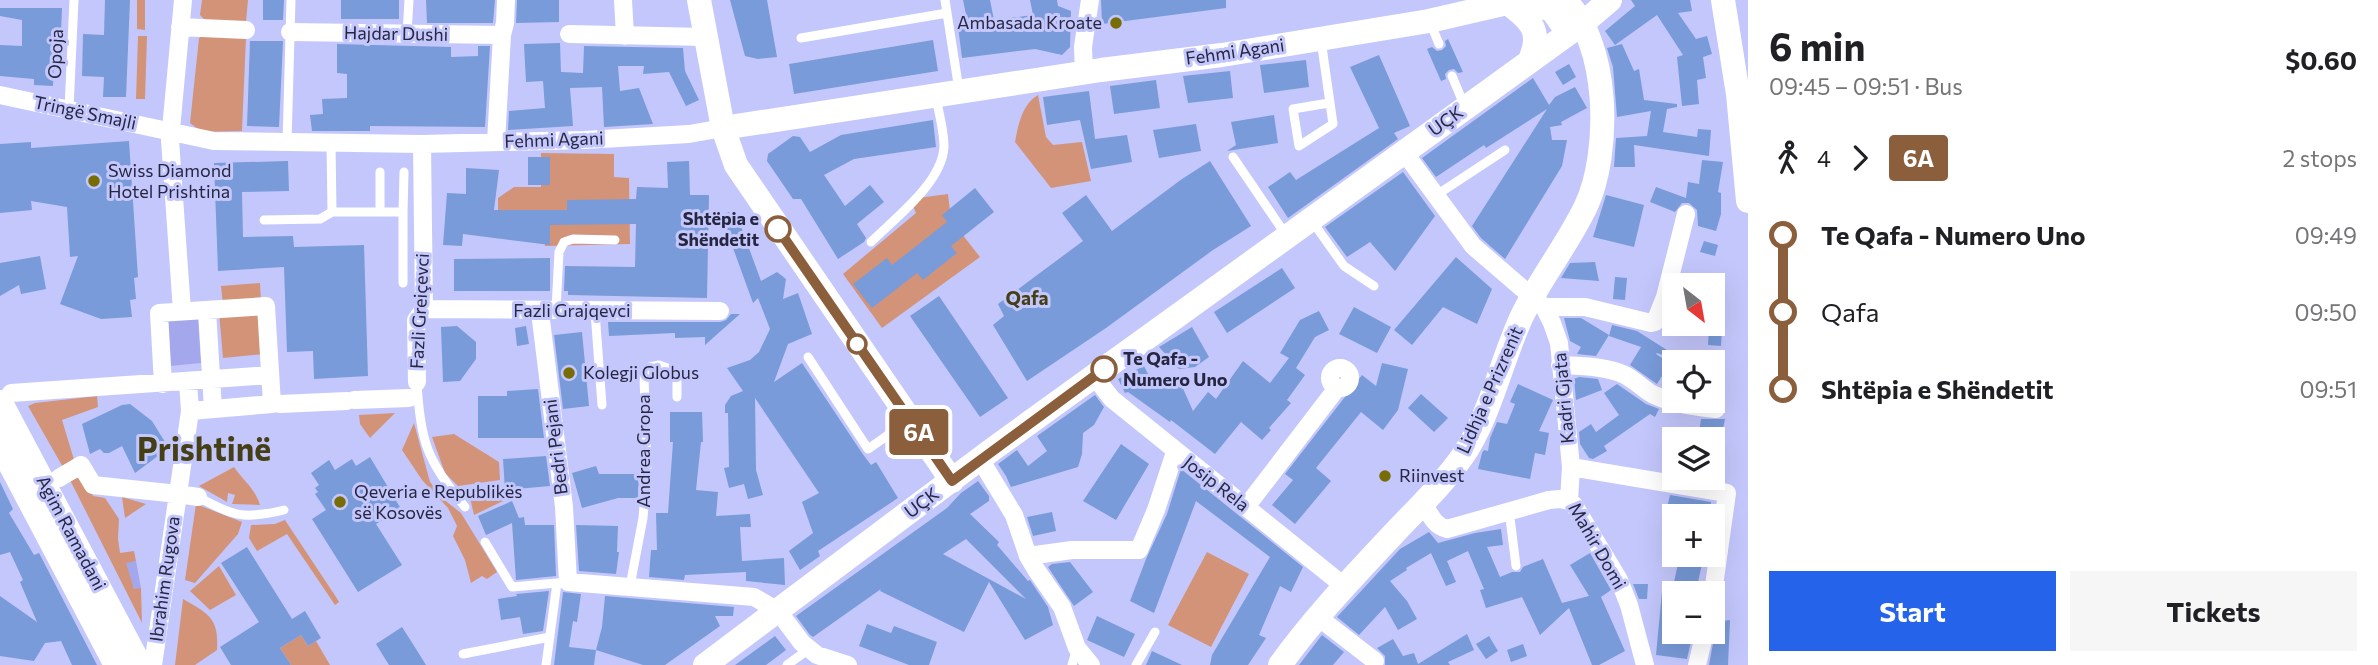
<!DOCTYPE html>
<html lang="en">
<head>
<meta charset="utf-8">
<style>
	:root { --surface:#fff; --page:#f6f6f6; --text:#202124; --muted:#757577; --accent:#2563eb }
	body { margin:0; font-family:Commissioner,sans-serif; background:var(--page); color:var(--text); height:100vh; display:flex; flex-direction:column; font-size:26px; white-space:nowrap }
	* { box-sizing:border-box; margin:0 }
	p { font-size:23px; color:var(--muted) }
	.icon { flex:none; width:38px; height:38px; fill:none; stroke:currentColor; stroke-width:2; stroke-linecap:round; stroke-linejoin:round }
	.map { position:relative; flex:1; overflow:hidden }
	.side { display:flex; flex-direction:column; background:var(--surface); width:630px }
	.side>* { flex:none }
	.badge { padding:0 14px; border-radius:5px; font-size:24px; line-height:46px }
	.needle { width:46px; rotate:149deg }
	.controls { position:absolute; left:1662px; top:273px; display:grid; gap:14px }
	.controls a { display:grid; place-items:center; width:63px; height:63px; border-radius:0px; background:var(--surface); box-shadow:0 7px 28px #0002; font-size:35px }
	.map>.badge { position:absolute; translate:-50% -50%; box-shadow:0 0 0 4px #fff }
	.legs { display:flex; align-items:center; gap:10px; height:77px; padding:0 21px; font-size:23px }
	.legs p { margin-inline-start:auto }
	.headline { display:flex; align-items:center; justify-content:space-between; height:119px; padding:0 21px }
	h1 { font-size:38px; font-weight:700; line-height:52px }
	.button { display:flex; gap:14px; margin-top:auto; padding:14px 21px }
	.button a { flex:1; height:80px; border-radius:0px; background:var(--accent); color:#fff; font-size:28px; font-weight:700; line-height:80px; text-align:center }
	.button a+a { background:var(--page); color:var(--text) }
	ul { padding:0 21px; list-style:none }
	li { display:flex; align-items:center; gap:24px; height:77px; font-size:26px }
	li i { display:grid; place-items:center; width:10px; height:100%; margin:0 9px; background:currentColor }
	li i::after { content:''; width:18px; height:18px; margin:-9px; border:5px solid; border-radius:50%; background:var(--surface) }
	li p { margin-inline-start:auto }
	li:first-child i { background:linear-gradient(#0000 50%,currentColor 0) }
	li:last-child i { background:linear-gradient(currentColor 50%,#0000 0) }
	main { display:flex; flex:1; min-height:0 }
	.map>svg:first-child { display:block }
</style>
</head>
<body>
<main>
<div class="map">
<svg width="1748" height="665" viewBox="0 0 1748 665">
	<rect width="100%" height="100%" fill="#c4c7fc"/>
	<!-- green -->
	<path fill="#d39379" d="M137,0H145V30L137,29Z
		M202,0H248L246,22L205,20L200,15Z
		M204,35L246,37L242,131L202,132L190,123L199,38Z
		M138,36H147L145,99H136Z
		M1038,95L1046,137L1053,145L1082,142L1091,181L1051,188L1015,142C1018,126 1022,104 1038,95Z
		M541,153L614,154V177L629,178L630,244L545,246L544,213H498V198L514,187H541Z
		M948,194L951,220L980,257L882,328L843,274L916,213L910,199Z
		M260,283L261,303L223,305L221,286Z
		M262,309L265,354L223,358L219,312Z
		M97,396L98,407L62,420L75,463L64,469L28,406L35,403Z
		M395,413L370,438L360,424L359,415Z
		M414,423L430,482L447,502L461,513L497,572L487,579L482,576L471,583L465,560L453,536L457,526L448,508L422,480L402,450Z
		M454,434L499,462L500,480L458,486L445,473L432,437Z
		M234,467C243,480 256,490 260,505L232,504L235,495L228,493L227,502L199,486Z
		M75,476L85,482L93,496L105,498L119,519L118,539L120,553L134,551L136,561L127,564L134,588H141L142,623L69,478Z
		M499,485L503,501L474,515L468,489Z
		M122,497L146,504L125,518Z
		M196,504L242,522L238,534L195,583L185,580Z
		M285,520L336,597L339,602L335,605L287,534L257,551L249,538L251,525L275,524Z
		M1207,552L1249,574L1211,647L1168,625Z
		M219,566L236,595L210,610L190,591Z
		M183,599C209,614 219,618 217,650L195,665H175Z
		M301,635L308,646L316,641L330,665H291L280,648Z"/>
	<!-- water -->
	<path fill="#a5a7ec" d="M198,317L201,363L170,366L167,319Z
		M136,561L141,588L134,589L126,563Z"/>
	<!-- building -->
	<path fill="#799bd9" fill-rule="evenodd" d="M105,0H130L126,97H103L104,77L82,76L83,34L104,35Z
		M263,0H284L283,20H263Z
		M341,0H399V19H341Z
		M426,0H495L493,23H427Z
		M517,0H559V22L516,23Z
		M730,0H767L777,57L758,59L745,56Z
		M963,0H990L994,20L1033,15L1030,0H1057L1058,6L1071,11L1070,47L1062,55L1035,49L962,58L958,26L968,24Z
		M1101,0H1226V8L1102,24Z
		M1631,0H1690L1692,11L1678,13L1696,39L1707,36L1712,54L1703,57L1706,78L1697,80L1699,104L1682,106L1677,57L1683,55L1657,15L1615,45L1605,31L1635,6Z
		M0,8H62L61,32H55L53,86L34,85V79L0,76V45L22,46V20L0,16Z
		M1448,39L1463,72L1458,73L1454,69L1449,70L1445,74L1446,79L1441,81L1427,49L1432,47L1437,51L1442,50L1446,46L1445,41Z
		M933,40L938,71L794,94L789,64Z
		M250,41H283L279,127L247,126Z
		M560,43L561,72L583,73L584,46L683,48L685,71L699,100L686,106L669,72L643,74L644,66H618L620,91L639,88L653,124L604,127L602,87L570,88L573,126L508,130L509,111L545,108L543,81L526,82L524,44Z
		M337,44L451,47V57L478,56V46H490L485,127L370,126V131H312L310,115L323,114L322,99L347,98V74L337,73Z
		M1622,44L1634,71L1639,69L1644,100L1677,104V107L1667,109L1663,132L1697,137L1698,129L1711,130L1709,156L1634,145L1635,167H1614L1616,138L1647,136L1651,111L1617,117L1613,67L1607,48Z
		M1379,55L1410,126L1394,133L1398,139L1288,218L1268,187L1290,172L1296,180L1379,128L1350,67Z
		M1306,60L1309,87L1264,93L1260,65Z
		M1569,64L1576,77L1563,85L1555,72Z
		M1230,71L1233,98L1188,103L1183,76Z
		M1533,78L1549,105L1555,97L1575,87L1587,108L1561,122L1562,125L1550,127L1552,140H1567L1562,166L1505,259L1481,238L1472,226L1547,109L1486,148L1484,145L1436,177L1422,158Z
		M1156,80L1160,108L1114,114L1110,86Z
		M1089,91L1095,139L1127,135L1132,162L1091,169L1080,120L1047,125L1043,97Z
		M1274,115L1278,143L1227,151L1236,145L1231,122Z
		M933,120L936,147L854,159L824,175L845,206L870,185L884,202L857,224L866,238L864,242L838,259L801,199H793L767,161L768,154L793,136L800,137L810,152L841,135Z
		M1196,124L1201,151L1159,158L1153,130Z
		M129,141L138,277L134,278L136,299L130,300L132,317L101,319L60,304L78,256L70,257L67,207L31,201L32,210L0,213V144L31,142V148Z
		M528,157H550V185H528Z
		M1702,160L1723,162L1718,192L1721,193V214L1716,231L1698,226L1697,210L1689,203H1682L1675,212L1650,202L1656,187L1686,198L1688,182L1699,184Z
		M288,161L289,191L242,192L243,237L293,236L294,247L364,245L368,376L314,379L313,351L287,352L284,267L218,271L214,163Z
		M689,161L690,195H709L707,298L568,295V291H564L565,266L635,267L636,224L550,225V245L463,234L462,246L443,245L447,193L466,194V168L499,170L494,210H567V200L636,199L637,187L668,188L667,162Z
		M1210,161L1251,226L1213,250L1106,328L1027,381L993,325L1004,316L998,304L1083,241L1062,213L1086,195L1112,231L1182,179Z
		M1403,172L1435,216L1395,271L1370,242L1347,257L1325,227Z
		M975,188L994,212L951,246L957,253L923,280L917,273L872,308L853,284L887,258L892,265L947,222L942,215Z
		M1606,195L1644,205L1634,247L1593,237Z
		M735,210L761,281L777,272L786,279L783,299L798,293L812,334L788,344L774,382L802,363L862,453L871,465L876,462L898,498L818,551L820,556L800,570L789,551L813,533L802,502L819,493L755,398L756,470L763,495L748,499L744,484L729,488L724,468L729,467L728,413H725V405L731,396L743,391L727,368L750,360L759,352L770,329L758,298L753,303L721,215Z
		M1704,241L1718,245L1715,256L1700,252Z
		M40,256L46,289L21,294L19,285L0,296V263Z
		M1456,257L1492,289L1477,324L1443,307L1412,345L1394,330Z
		M550,258V291H454V259Z
		M1595,262L1599,281L1561,278L1570,263Z
		M1282,268L1295,288L1227,333L1214,312Z
		M1615,277L1627,278L1625,300L1613,299Z
		M939,296L1008,398L980,417L910,316Z
		M1354,307L1391,327L1377,353L1339,334Z
		M1319,311L1329,330L1315,337L1296,368L1305,375L1287,400L1291,403L1269,428L1271,430L1262,440L1241,422L1215,454L1171,420L1170,422L1128,392L1125,393L1118,379L1144,366L1154,386L1177,375L1193,411L1208,392L1216,399L1243,361L1270,383L1289,358L1280,353L1300,320Z
		M731,314H740L705,345V337L675,338V333L609,336L608,322H720L726,320Z
		M1564,318H1581L1609,335L1596,356L1577,354L1581,347L1570,341Z
		M1612,325L1637,331L1670,352L1668,357L1657,353L1656,354L1670,363L1657,384L1630,365L1641,347L1609,336Z
		M457,326L476,342V359L460,381L443,382L441,327Z
		M526,326L529,344L517,346L515,328Z
		M1709,326L1722,327L1721,346L1708,345Z
		M1192,327L1209,357L1195,367L1179,369L1159,347Z
		M582,332L589,406L563,409L554,335Z
		M1382,363L1408,369L1398,410L1383,430L1361,412L1316,468L1331,481L1295,524L1272,505L1293,480L1285,474L1362,375L1376,386Z
		M1579,377L1598,379L1602,390L1576,400L1574,379Z
		M1518,384L1553,400L1539,431L1549,433L1545,455L1535,453L1530,479L1478,469L1482,453L1484,450L1488,451L1490,438L1497,422L1507,424L1515,404L1510,402Z
		M1617,384L1646,404L1659,409L1655,417L1650,414L1604,446L1607,451L1593,459L1589,458L1580,444L1579,432L1591,424L1596,432L1619,415L1604,393Z
		M538,389L544,438H478V396H507V391Z
		M1421,394L1448,418L1434,432L1408,408Z
		M1095,395L1104,407L1094,425L1083,433L1082,454L1078,467L1011,487L1006,476L998,464L1017,450L1028,466L1047,451L1037,436Z
		M130,404L152,421L165,442L162,453L135,473L122,446L109,453H104L100,449L90,454L82,424L122,405Z
		M670,412H702L703,442H701L696,490L718,492L716,516L750,514L751,527H740L742,561L784,558L785,585L746,581V572L685,575L684,580L649,577L651,550H657L656,513H668L673,442H670Z
		M1701,419H1725L1721,439H1698Z
		M1121,444L1149,464L1116,520L1083,501Z
		M546,456L550,486L505,490L503,459Z
		M370,457L401,509L376,524L402,565L358,592L312,519L326,510L315,494L318,492L315,488L319,485L311,473L329,460L335,470L352,459L356,466Z
		M596,466L599,474H639L638,498H618L582,508L572,473Z
		M1181,469L1303,567L1291,592L1280,586L1259,635L1266,638L1248,665H1210L1212,655L1270,557L1196,501L1154,613L1130,601L1146,559L1167,514Z
		M978,481L989,496V501L970,514L999,542L997,545L1028,581L1030,580L1048,607L1053,625L1025,640L989,582L964,632L880,591L881,589L813,637L810,635L796,616L947,508L961,493ZM966,539L1026,599L943,554Z
		M0,482L13,509L9,513L34,555L39,553L97,665H72L61,641L45,643L34,661L0,656V596L37,622L20,582L23,580L10,552L0,555Z
		M1670,495L1711,502L1710,516H1675V544L1662,539L1671,516H1665Z
		M512,501L519,518L524,517L525,525H554L556,576L516,580L512,523L486,535L478,516Z
		M1052,512L1056,531L1033,536L1027,517Z
		M576,525L618,526L617,552H619L616,574L579,571Z
		M1501,529L1503,545L1487,547L1500,577L1512,572H1520L1523,567L1543,559L1562,603L1589,596L1570,565L1590,553L1611,590L1601,597L1625,651L1599,665H1592L1569,608L1540,635L1522,597L1486,608L1480,590L1484,589L1468,551L1447,561L1456,582L1446,586L1431,553L1406,568L1407,570L1390,581L1407,601L1417,619L1398,630L1385,607L1359,635L1337,617L1400,549L1429,532L1438,543L1475,533Z
		M247,547L292,619L305,611L321,638L308,646L301,635L280,648L291,665H231L220,647L259,622L221,563Z
		M1679,559L1702,564L1697,587L1674,582Z
		M1070,562L1093,592L1074,606L1048,567L1052,564Z
		M1633,584H1648L1647,599H1639Z
		M549,591L543,631L523,634L520,617L501,620L498,599L517,596L516,594Z
		M563,592L581,594L577,622L573,621L569,647L596,650L594,665H554Z
		M1662,592L1675,594V632H1693L1687,659L1656,655Z
		M605,596L734,607L733,616H715L720,626L665,665H643L596,650L602,627Z
		M1097,616L1135,634L1124,657L1087,640Z
		M1730,620L1728,665H1709L1717,622Z
		M867,624L891,633L894,626L937,642L929,665H909L859,646Z
		M402,627L411,641L426,665H389L376,644Z
		M1467,634L1474,650L1448,662L1450,665H1385V656L1377,648L1393,639L1403,656L1414,653L1418,664Z
		M1322,635L1344,652L1333,665H1299Z
		M775,636L786,650L766,665H735Z
		M1489,636L1498,651L1486,659L1476,644Z
		M1523,644L1527,656L1511,662L1507,650Z
		M1152,651L1182,665H1146Z"/>
	<g fill="none" stroke-linecap="round" stroke-linejoin="round">
		<!-- lane -->
		<path stroke="#fff" stroke-width="9" d="M945,0L959,90
			M1430,22L1439,44
			M407,34L409,0
			M801,38L947,13
			M1321,40L1333,124L1299,146L1293,109L1329,103
			M1452,76L1465,107
			M69,109L74,0
			M287,143L291,0
			M1233,157L1286,235
			M1435,196L1505,150
			M332,212H403V283
			M380,212V172
			M403,212L404,172
			M264,220L320,219L332,212L331,144
			M1312,221L1344,266L1374,286
			M871,242C895,218 942,183 944,147C944,131 939,113 936,98
			M556,310L559,252L564,242L573,239L615,240
			M595,312L602,405
			M808,357L868,449L891,433
			M417,382C420,441 427,461 465,507
			M198,497C234,516 243,520 284,510
			M1509,510L1516,566
			M485,542L512,587L568,582
			M630,586L643,518L647,469L644,376L650,367L659,365L673,370L677,379V397
			M463,654L550,637
			M546,665L557,583
			M787,665L809,649
			M1072,665L1077,648
			M1136,665L1155,632"/>
		<!-- street -->
		<path stroke="#fff" stroke-width="18" d="M623,0L625,36
			M180,27L246,30
			M290,32L502,35L505,23L506,0
			M569,34L705,37
			M1084,73L1083,47L1090,0
			M0,95L214,141L422,144L584,140L689,134L723,128
			M496,142L502,35
			M1404,152L1473,246L1544,307L1552,323L1559,343L1571,467L1569,501L1574,505L1619,580L1629,605L1645,665
			M1544,307H1585L1651,323L1655,322L1665,297L1686,214
			M424,309L720,311
			M207,310L213,409
			M182,311L170,140L183,0
			M540,312L564,507L568,582L754,597L778,611L802,643L817,655L848,665
			M1560,365C1581,366 1606,366 1625,375C1635,380 1643,389 1652,394C1673,404 1694,407 1716,409
			M1330 378a10 10 0 1 1 20 0a10 10 0 1 1-20 0Z
			M1094,376L1112,399L1344,586
			M417,382L416,320L424,309L422,144
			M163,384L159,313L266,306L272,404L190,411
			M11,393L270,375
			M354,400L409,398
			M280,404L347,401
			M980,459L1014,515L1028,556L1037,571L1062,607L1077,648L1091,665
			M1571,467L1727,493L1713,593
			M59,478L81,465L93,485L178,494L190,411L188,382
			M1423,503C1430,514 1434,526 1447,529L1549,500L1560,499L1569,501
			M1246,507L1337,388
			M1028,556L1072,550H1139L1156,510L1175,452
			M1318,617L1375,661
			M153,665L178,494L198,497
			M1697,665L1705,632"/>
		<!-- secondary -->
		<path stroke="#fff" stroke-width="24" d="M699,0L723,128L736,165L952,481
			M1723,0L1738,94L1748,201
			M1509,4H1533L1552,10L1568,33
			M1509,4C1532,21 1542,32 1530,60
			M723,128L1101,70L1222,55L1429,21L1520,0
			M705,665L993,449L1583,23L1610,0
			M1280,665C1315,616 1357,573 1398,529C1420,506 1444,483 1462,457C1490,417 1501,361 1522,316C1541,277 1568,244 1586,206C1611,153 1610,41 1564,0"/>
		<!-- primary -->
		<path stroke="#fff" stroke-width="26" d="M0,403L139,665
			M0,443L117,665"/>
	</g>
	<g fill="none" stroke-linecap="round" stroke-linejoin="round">
		<!-- line-1 casing -->
		<g stroke="#fff" stroke-width="16">
			<path id="line-1" d="M778,229L952,481L1104,369"/>
		</g>
		<!-- line-1 -->
		<use href="#line-1" stroke="#8b5e3c" stroke-width="10"/>
	</g>
	<!-- markers -->
	<g fill="#776c06" stroke="#c4c7fc" stroke-width="2.5">
		<circle cx="1116" cy="23" r="7"/>
		<circle cx="94" cy="181" r="7"/>
		<circle cx="569" cy="373" r="7"/>
		<circle cx="1385" cy="476" r="7"/>
		<circle cx="340" cy="502" r="7"/>
	</g>
	<g fill="#fff" stroke="#8b5e3c" stroke-width="3.5">
		<circle cx="778" cy="229" r="12"/>
		<circle cx="857" cy="344" r="9"/>
		<circle cx="1104" cy="369" r="12"/>
	</g>
	<g text-anchor="middle" stroke-width="6" stroke-linejoin="round" paint-order="stroke">
		<!-- poi labels -->
		<g font-size="18" fill="#262640" stroke="#c4c7fc" text-anchor="start">
			<text x="1102" y="29" text-anchor="end">Ambasada Kroate</text>
			<text x="108" y="177">Swiss Diamond<tspan x="108" dy="21">Hotel Prishtina</tspan></text>
			<text x="583" y="379">Kolegji Globus</text>
			<text x="1399" y="482">Riinvest</text>
			<text x="354" y="498">Qeveria e Republikës<tspan x="354" dy="21">së Kosovës</tspan></text>
		</g>
		<!-- street labels -->
		<g font-size="18" fill="#262640" stroke="#c4c7fc">
			<text transform="translate(396 34) rotate(1)" y="6">Hajdar Dushi</text>
			<text transform="translate(1235 52) rotate(-8)" y="6">Fehmi Agani</text>
			<text transform="translate(56 54) rotate(-87)" y="6">Opoja</text>
			<text transform="translate(85 113) rotate(12)" y="6">Tringë Smajli</text>
			<text transform="translate(1446 121) rotate(-36)" y="6">UÇK</text>
			<text transform="translate(554 140) rotate(-2)" y="6">Fehmi Agani</text>
			<text transform="translate(420 311) rotate(-87)" y="6">Fazli Greiçevci</text>
			<text x="572" y="317">Fazli Grajqevci</text>
			<text transform="translate(1490 390) rotate(-66)" y="6">Lidhja e Prizrenit</text>
			<text transform="translate(1564 398) rotate(-95)" y="6">Kadri Gjata</text>
			<text transform="translate(556 447) rotate(-97)" y="6">Bedri Pejani</text>
			<text transform="translate(644 451) rotate(-90)" y="6">Andrea Gropa</text>
			<text transform="translate(1216 484) rotate(38)" y="6">Josip Rela</text>
			<text transform="translate(922 503) rotate(-37)" y="6">UÇK</text>
			<text transform="translate(71 533) rotate(62)" y="6">Agim Ramadani</text>
			<text transform="translate(1597 546) rotate(60)" y="6">Mahir Domi</text>
			<text transform="translate(165 579) rotate(-82)" y="6">Ibrahim Rugova</text>
		</g>
		<!-- stop labels -->
		<g font-size="18" font-weight="bold" fill="#262640" stroke="#c4c7fc" text-anchor="end">
			<text x="759" y="225">Shtëpia e<tspan x="759" dy="21">Shëndetit</tspan></text>
			<text x="1123" y="365" text-anchor="start">Te Qafa -<tspan x="1123" dy="21">Numero Uno</tspan></text>
		</g>
		<!-- neighbourhood labels -->
		<g font-size="19" font-weight="bold" fill="#453f16" stroke="#c4c7fc">
			<text x="1027" y="305">Qafa</text>
		</g>
		<!-- town labels -->
		<g font-size="32" font-weight="bold" fill="#453f16" stroke="#c4c7fc">
			<text x="204" y="461">Prishtinë</text>
		</g>
	</g>
</svg>
<div class="controls">
<a><svg class="needle" viewBox="-14 -14 28 28"><path d="M0-13l5 13h-10z" fill="#e53935"/><path d="M0 13l5-13h-10z" fill="#757577"/></svg></a>
<a><svg class="icon" aria-label="locate" viewBox="0 0 24 24"><circle cx="12" cy="12" r="6"/><path d="M12 2v4M12 18v4M2 12h4M18 12h4"/></svg></a>
<a><svg class="icon" aria-label="layers" viewBox="0 0 24 24"><path d="M12 4l9 5-9 5-9-5zM3 14l9 5 9-5"/></svg></a>
<a>+</a>
<a>−</a>
</div>
<b class="badge" style="left:919px;top:432px;background:#8b5e3c;color:#fff">6A</b>
</div>
<section class="side">
<div class="headline"><div><h1>6 min</h1><p>09:45 – 09:51 · Bus</p></div><b>$0.60</b></div>
<div class="legs"><svg class="icon" aria-label="walk" viewBox="0 0 24 24"><circle cx="13" cy="4" r="2"/><path d="M13 8l-2 6 4 7M11 14l-3 7M7 12l3-4h3l4 4"/></svg>4<svg class="icon" aria-label="forward" viewBox="0 0 24 24"><path d="M9 5l7 7-7 7"/></svg><b class="badge" style="background:#8b5e3c;color:#fff">6A</b><p>2 stops</p></div>
<ul>
<li><i style="color:#8b5e3c"></i><b>Te Qafa - Numero Uno</b><p>09:49</p></li>
<li><i style="color:#8b5e3c"></i><span>Qafa</span><p>09:50</p></li>
<li><i style="color:#8b5e3c"></i><b>Shtëpia e Shëndetit</b><p>09:51</p></li>
</ul>
<div class="button"><a>Start</a><a>Tickets</a></div>
</section>
</main>
</body>
</html>
